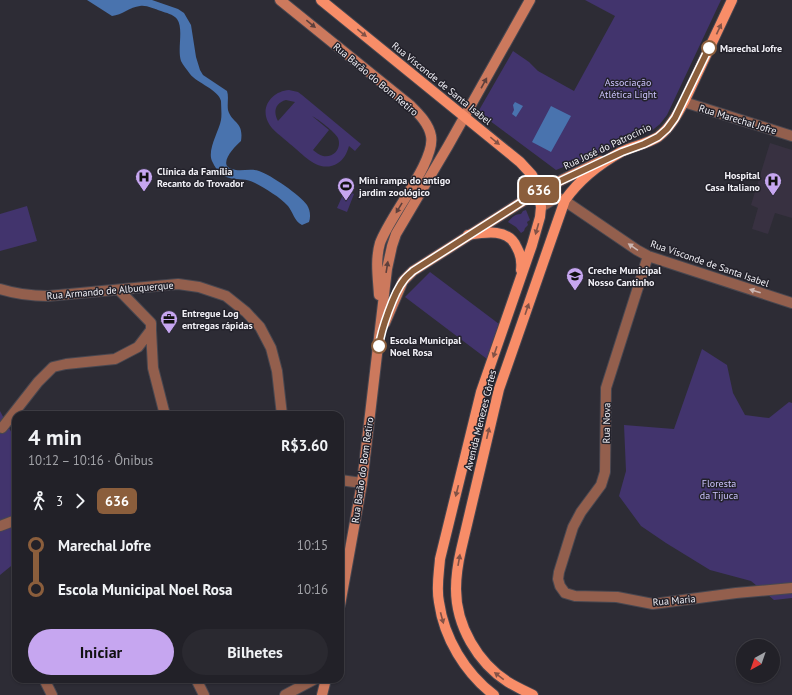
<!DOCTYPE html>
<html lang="pt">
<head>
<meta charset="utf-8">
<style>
	:root { --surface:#222128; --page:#2a2930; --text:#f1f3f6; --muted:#a2a3a8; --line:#3f3e45; --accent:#c6a6f0 }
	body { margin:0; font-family:"PT Sans",sans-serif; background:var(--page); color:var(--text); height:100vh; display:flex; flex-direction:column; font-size:15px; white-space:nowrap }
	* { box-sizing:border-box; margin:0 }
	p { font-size:13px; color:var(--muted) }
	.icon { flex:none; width:22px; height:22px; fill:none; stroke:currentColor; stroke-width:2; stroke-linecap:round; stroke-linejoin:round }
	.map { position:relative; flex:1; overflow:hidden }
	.details { position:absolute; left:12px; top:411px; width:332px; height:272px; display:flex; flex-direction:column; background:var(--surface); border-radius:12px; box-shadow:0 1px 3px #0004,0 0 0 1px var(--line) }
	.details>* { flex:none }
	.badge { padding:0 8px; border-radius:6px; font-size:14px; line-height:26px }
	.needle { width:26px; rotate:220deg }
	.tools { position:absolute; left:736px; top:639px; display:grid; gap:8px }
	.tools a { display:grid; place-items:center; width:44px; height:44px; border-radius:50%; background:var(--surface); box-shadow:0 1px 3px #0004,0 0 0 1px var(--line); font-size:20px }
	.map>.badge { position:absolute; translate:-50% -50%; box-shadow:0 0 0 2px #fff }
	.legs { display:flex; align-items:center; gap:6px; height:44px; padding:0 16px; font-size:13px }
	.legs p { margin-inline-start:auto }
	.headline { display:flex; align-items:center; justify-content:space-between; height:68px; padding:0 16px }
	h1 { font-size:22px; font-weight:700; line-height:30px }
	.cta { display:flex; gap:8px; margin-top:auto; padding:8px 16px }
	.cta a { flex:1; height:46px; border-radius:24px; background:var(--accent); color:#111; font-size:16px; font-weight:700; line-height:46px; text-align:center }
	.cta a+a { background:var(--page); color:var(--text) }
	ul { padding:0 16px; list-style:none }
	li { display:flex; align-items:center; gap:14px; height:44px; font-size:15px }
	li i { display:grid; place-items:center; width:6px; height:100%; margin:0 5px; background:currentColor }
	li i::after { content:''; width:10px; height:10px; margin:-5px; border:3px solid; border-radius:50%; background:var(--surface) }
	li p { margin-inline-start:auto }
	li:first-child i { background:linear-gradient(#0000 50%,currentColor 0) }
	li:last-child i { background:linear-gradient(currentColor 50%,#0000 0) }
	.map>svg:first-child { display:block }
</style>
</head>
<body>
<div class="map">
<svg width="792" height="695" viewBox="0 0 792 695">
	<rect width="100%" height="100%" fill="#2d2c35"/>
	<!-- medical -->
	<path fill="#383141" d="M770,143L792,150V218L775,213L768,234L752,229L758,208L751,205Z"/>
	<!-- green -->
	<path fill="#42346d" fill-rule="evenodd" d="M585,0H721L667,115L660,124L650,132L556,170L478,112L513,51L529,62L538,71L574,91L615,16Z
		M289,90L298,92L302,95L361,144L355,151L349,146C347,153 344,159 338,163C319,175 303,154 290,144C283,137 272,131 268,122C260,106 273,91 289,90ZM286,100L295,102L278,121C273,112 275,103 286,100ZM312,116C318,119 335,132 338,138C342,148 334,158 323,156C319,155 316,152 313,150L329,130Z
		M345,190L354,194L347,212L337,208Z
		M27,206L37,241L0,251V214Z
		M526,210L530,220L527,222L528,225L525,228L524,231L521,233L516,227L508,222C512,217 515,214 521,214L523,211Z
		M430,272L499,324L487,359L405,297Z
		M702,349L727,365L733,393L745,415L769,418L789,402L792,403V598L774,600L751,581L710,570L666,543L641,526L619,496L626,471L624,425L674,429Z
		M0,411L16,441V562L0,575Z"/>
	<!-- water -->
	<path fill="#4973ae" d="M87,0H152L178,9L184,13L191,25L196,57L200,70L203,75L227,91C229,97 227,103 228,110C232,124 244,121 241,141C235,146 217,165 232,169C240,172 250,168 259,171C271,175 300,195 307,205C310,210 311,216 309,222L302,225C294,221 293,212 288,206C280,197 266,189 255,183C238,174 224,187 212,161C207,150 219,131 221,120C222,114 221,107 221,101C219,90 197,83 190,74C187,70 183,65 181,61C177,49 184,29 177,19C173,14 166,13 161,11C154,9 147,5 140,6C130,7 122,15 112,16Z
		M515,102L523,106L516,117L512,114L514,110L513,105Z
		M551,106L571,116L551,152L532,142Z"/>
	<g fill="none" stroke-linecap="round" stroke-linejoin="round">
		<!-- minor casing -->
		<g stroke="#484750" stroke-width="12">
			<path id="minor" d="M684,102L792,136
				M541,207L554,199H562L637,250L648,256L792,303
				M648,256L606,388L605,472L601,485L581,512L573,527L559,572L558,579L560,586L565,593L575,596L617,597L653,604L736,593L792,588
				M0,289C16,294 31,296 48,296L178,284L199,287L226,296L246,312L260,327L271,348L277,371L282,415
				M151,330L153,368L165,415
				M2,428L38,382L53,367L66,364L115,359L138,347L151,330V323L119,290
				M340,480L362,483
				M0,526L16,520
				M44,679L52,695
				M196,679L204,695
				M285,695L315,679"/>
		</g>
		<!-- secondary casing -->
		<g stroke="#484750" stroke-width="12">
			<path id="secondary" d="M280,0L411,106C419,114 429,124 431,136C436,161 390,215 380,243C375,260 378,278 379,295
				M385,323L403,281L413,271L539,191L601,161
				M340,605L362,483L387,269L392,246L396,234L448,146L530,0
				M322,695L326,679"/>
		</g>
		<!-- primary casing -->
		<g stroke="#484750" stroke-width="12">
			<path id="primary" d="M321,0L520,162L532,175L537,185L541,207L540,217L532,245L481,392L440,559C439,573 436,588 439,602C444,638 465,673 494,695
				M468,235C486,232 509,228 517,248C521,255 522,262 521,270
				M533,695C525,691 516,687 508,682C478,663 456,626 456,589C456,576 458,563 461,550L499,389L565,200C580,179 599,164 621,152C633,146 647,144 658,137C670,128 677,115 684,102L732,0"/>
		</g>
		<!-- minor -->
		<use href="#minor" stroke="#935f4d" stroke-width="10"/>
		<!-- secondary -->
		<use href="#secondary" stroke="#cc795d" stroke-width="10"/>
		<!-- primary -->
		<use href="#primary" stroke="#f88d68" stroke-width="10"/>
	</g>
	<!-- one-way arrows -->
	<defs><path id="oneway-solid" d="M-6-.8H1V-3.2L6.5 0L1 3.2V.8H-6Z"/></defs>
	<g fill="#5e403c">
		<use href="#oneway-solid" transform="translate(311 24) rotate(39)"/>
		<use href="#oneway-solid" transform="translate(484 83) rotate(-61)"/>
		<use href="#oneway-solid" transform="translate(399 208) rotate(121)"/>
		<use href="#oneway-solid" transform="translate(387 267) rotate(-81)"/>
	</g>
	<g fill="#835246">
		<use href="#oneway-solid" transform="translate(719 29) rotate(-65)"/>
		<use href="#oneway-solid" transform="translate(362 33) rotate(39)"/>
		<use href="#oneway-solid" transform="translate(495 141) rotate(39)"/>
		<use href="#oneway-solid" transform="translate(537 229) rotate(106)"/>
		<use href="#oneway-solid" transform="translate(527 309) rotate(-71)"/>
		<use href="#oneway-solid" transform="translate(495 352) rotate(109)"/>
		<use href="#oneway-solid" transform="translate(488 433) rotate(-77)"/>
		<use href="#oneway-solid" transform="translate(457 491) rotate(104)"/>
		<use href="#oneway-solid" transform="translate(459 560) rotate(-80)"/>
		<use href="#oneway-solid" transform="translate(442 618) rotate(75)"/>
		<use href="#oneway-solid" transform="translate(499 676) rotate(-143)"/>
	</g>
	<g fill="#cbb6b2">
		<use href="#oneway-solid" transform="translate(633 247) rotate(-146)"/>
		<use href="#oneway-solid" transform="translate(755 291) rotate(-162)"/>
	</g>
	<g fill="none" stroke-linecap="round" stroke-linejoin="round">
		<!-- line-1 casing -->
		<g stroke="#fff" stroke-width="9">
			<path id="line-1" d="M379,346C381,330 394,292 404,280C406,277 410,274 413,271L539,191L622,152L644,144L658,137L667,129L675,118L709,48"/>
		</g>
		<!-- line-1 -->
		<use href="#line-1" stroke="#8b5e3c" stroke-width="6"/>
	</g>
	<!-- icons -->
	<defs>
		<g id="hospital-pin" transform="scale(0.9)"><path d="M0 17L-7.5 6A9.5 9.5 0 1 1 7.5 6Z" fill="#c6a6f0" stroke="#23222b"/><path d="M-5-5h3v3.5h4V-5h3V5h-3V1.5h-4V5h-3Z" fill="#111"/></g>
		<g id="stadium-pin" transform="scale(0.9)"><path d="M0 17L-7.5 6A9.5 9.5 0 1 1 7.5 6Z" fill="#c6a6f0" stroke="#23222b"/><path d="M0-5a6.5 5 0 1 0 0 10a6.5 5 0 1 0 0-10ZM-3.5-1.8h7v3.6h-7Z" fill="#111"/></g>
		<g id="school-pin" transform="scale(0.9)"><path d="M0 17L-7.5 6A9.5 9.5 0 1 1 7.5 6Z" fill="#c6a6f0" stroke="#23222b"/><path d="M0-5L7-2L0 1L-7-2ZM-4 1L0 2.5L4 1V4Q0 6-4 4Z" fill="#111"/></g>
		<g id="office-pin" transform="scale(0.9)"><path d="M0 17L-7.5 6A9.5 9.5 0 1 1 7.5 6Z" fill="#c6a6f0" stroke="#23222b"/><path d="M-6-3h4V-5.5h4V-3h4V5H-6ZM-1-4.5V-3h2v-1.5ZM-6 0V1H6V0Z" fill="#111"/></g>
	</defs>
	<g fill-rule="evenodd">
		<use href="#hospital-pin" x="144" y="177"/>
		<use href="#hospital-pin" x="773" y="181"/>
		<use href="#stadium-pin" x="346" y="186"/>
		<use href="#school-pin" x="575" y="276"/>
		<use href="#office-pin" x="169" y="319"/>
	</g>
	<!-- markers -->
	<g fill="#fff" stroke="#8b5e3c" stroke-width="2">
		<circle cx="709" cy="48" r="7"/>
		<circle cx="379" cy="346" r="7"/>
	</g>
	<g text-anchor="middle" stroke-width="3" stroke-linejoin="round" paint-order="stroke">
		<!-- stop labels -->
		<g font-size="10" font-weight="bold" fill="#f1f0f6" stroke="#23222b" text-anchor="start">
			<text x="720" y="52">Marechal Jofre</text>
			<text x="390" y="344">Escola Municipal<tspan x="390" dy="12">Noel Rosa</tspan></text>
		</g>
		<!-- street labels -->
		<g font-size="10" fill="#f1f0f6" stroke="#23222b">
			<text transform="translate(376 79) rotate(40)" y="4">Rua Barão do Bom Retiro</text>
			<text transform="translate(442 83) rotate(39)" y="4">Rua Visconde de Santa Isabel</text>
			<text transform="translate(738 119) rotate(17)" y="4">Rua Marechal Jofre</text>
			<text transform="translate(607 146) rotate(-25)" y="4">Rua José do Patrocínio</text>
			<text transform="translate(710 263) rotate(19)" y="4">Rua Visconde de Santa Isabel</text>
			<text transform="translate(110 290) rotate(-5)" y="4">Rua Armando de Albuquerque</text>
			<text transform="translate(480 420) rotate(-76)" y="4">Avenida Menezes Côrtes</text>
			<text transform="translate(606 423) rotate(-89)" y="4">Rua Nova</text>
			<text transform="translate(362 470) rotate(-82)" y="4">Rua Barão do Bom Retiro</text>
			<text transform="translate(674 600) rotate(-5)" y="4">Rua Maria</text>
		</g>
		<!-- park labels -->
		<g font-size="10" fill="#ccc3fd" stroke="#23222b">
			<text x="628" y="86">Associação<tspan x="628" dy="12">Atlética Light</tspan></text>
			<text x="719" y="487">Floresta<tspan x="719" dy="12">da Tijuca</tspan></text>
		</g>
		<!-- poi labels -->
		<g font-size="10" font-weight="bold" fill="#f1f0f6" stroke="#23222b" text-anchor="start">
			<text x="157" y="175">Clínica da Família<tspan x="157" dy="12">Recanto do Trovador</tspan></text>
			<text x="760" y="179" text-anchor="end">Hospital<tspan x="760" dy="12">Casa Italiano</tspan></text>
			<text x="359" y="184">Mini rampa do antigo<tspan x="359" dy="12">jardim zoológico</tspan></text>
			<text x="588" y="274">Creche Municipal<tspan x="588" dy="12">Nosso Cantinho</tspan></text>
			<text x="182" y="317">Entregue Log<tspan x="182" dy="12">entregas rápidas</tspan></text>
		</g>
	</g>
</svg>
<div class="tools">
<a><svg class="needle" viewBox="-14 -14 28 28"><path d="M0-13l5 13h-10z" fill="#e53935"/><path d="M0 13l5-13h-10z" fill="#a2a3a8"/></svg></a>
</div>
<b class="badge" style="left:539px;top:190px;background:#8b5e3c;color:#fff">636</b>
<section class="details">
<div class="headline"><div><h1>4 min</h1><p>10:12 – 10:16 · Ônibus</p></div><b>R$3.60</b></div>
<div class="legs"><svg class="icon" aria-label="walk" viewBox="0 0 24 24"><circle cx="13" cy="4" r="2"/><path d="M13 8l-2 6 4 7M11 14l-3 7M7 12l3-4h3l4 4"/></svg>3<svg class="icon" aria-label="forward" viewBox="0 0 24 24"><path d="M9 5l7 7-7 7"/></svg><b class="badge" style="background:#8b5e3c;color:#fff">636</b></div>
<ul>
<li><i style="color:#8b5e3c"></i><b>Marechal Jofre</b><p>10:15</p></li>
<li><i style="color:#8b5e3c"></i><b>Escola Municipal Noel Rosa</b><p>10:16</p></li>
</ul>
<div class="cta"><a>Iniciar</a><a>Bilhetes</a></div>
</section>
</div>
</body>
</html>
